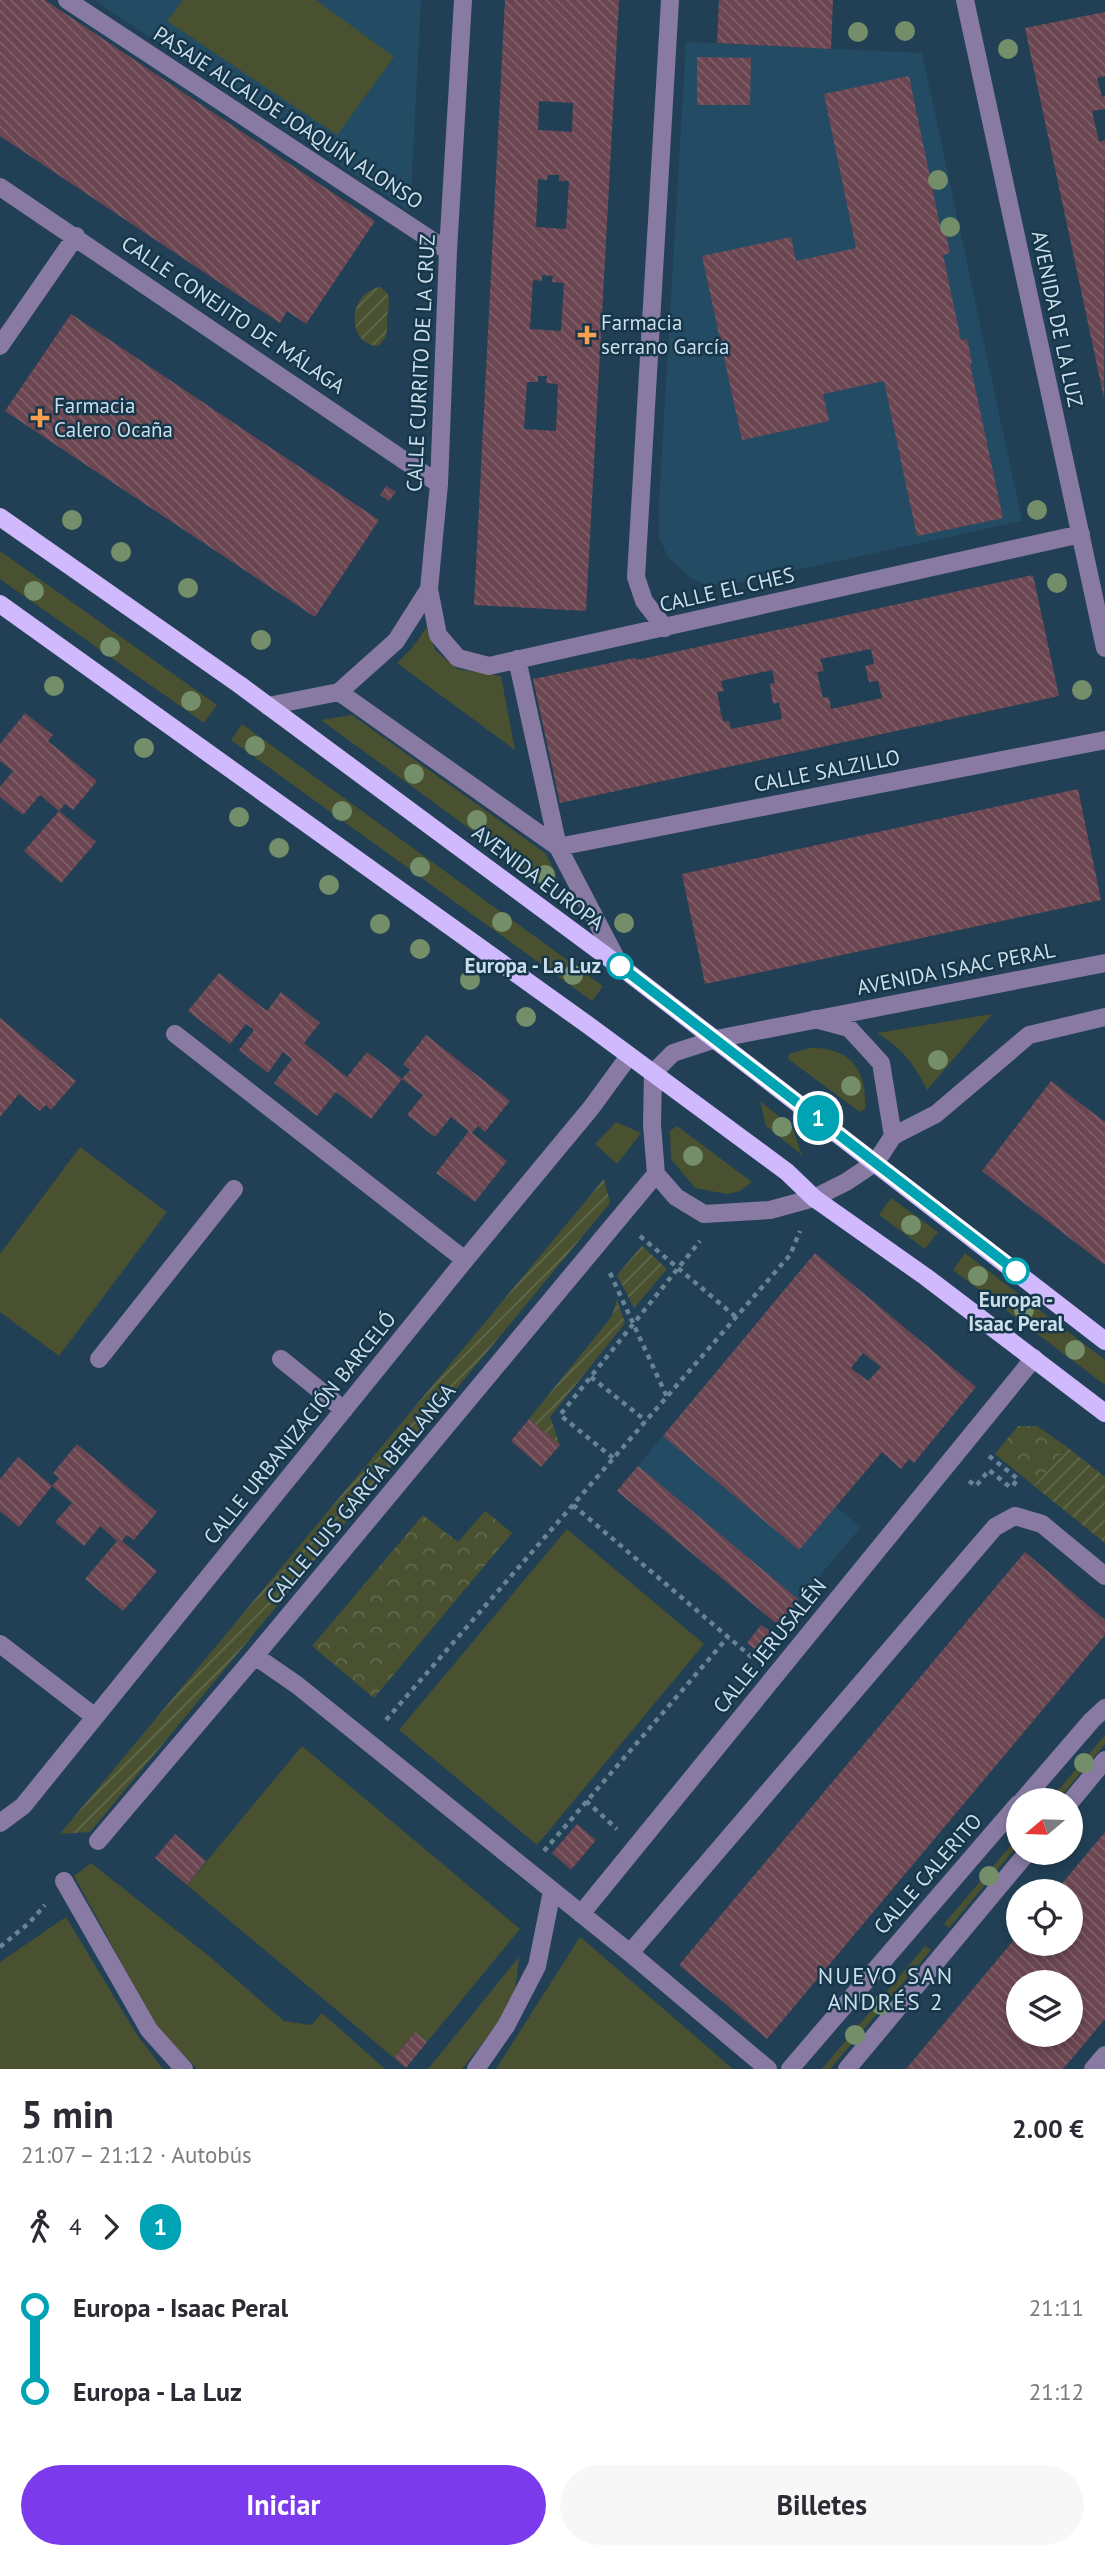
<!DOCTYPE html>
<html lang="es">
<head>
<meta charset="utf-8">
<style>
	:root { --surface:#fff; --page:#f7f7f7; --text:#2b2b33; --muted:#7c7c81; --accent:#7c3aed }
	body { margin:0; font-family:"PT Sans",sans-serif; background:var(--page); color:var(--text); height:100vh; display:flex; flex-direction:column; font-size:26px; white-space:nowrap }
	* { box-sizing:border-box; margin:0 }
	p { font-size:23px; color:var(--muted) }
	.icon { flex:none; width:38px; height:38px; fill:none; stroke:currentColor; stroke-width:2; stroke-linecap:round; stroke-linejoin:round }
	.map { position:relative; height:2069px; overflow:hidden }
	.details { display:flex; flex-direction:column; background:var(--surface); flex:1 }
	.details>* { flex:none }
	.badge { padding:0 14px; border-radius:23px; font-size:24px; line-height:46px }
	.needle { width:46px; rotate:251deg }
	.fabs { position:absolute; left:1006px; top:1788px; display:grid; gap:14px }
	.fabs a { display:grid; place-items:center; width:77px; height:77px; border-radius:50%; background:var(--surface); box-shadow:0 4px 10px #0003; font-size:35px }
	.map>.badge { position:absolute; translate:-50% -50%; box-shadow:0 0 0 4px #fff }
	.legs { display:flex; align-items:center; gap:10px; height:77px; padding:0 21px; font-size:23px }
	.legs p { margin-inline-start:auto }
	.overview { display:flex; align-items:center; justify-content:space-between; height:119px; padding:0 21px }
	h1 { font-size:38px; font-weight:700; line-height:52px }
	.cta { display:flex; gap:14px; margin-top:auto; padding:14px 21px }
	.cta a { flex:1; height:80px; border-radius:42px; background:var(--accent); color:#fff; font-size:28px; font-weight:700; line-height:80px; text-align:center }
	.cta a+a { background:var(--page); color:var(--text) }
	ul { padding:0 21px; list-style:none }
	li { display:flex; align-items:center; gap:24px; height:84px; font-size:26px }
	li i { display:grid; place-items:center; width:10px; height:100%; margin:0 9px; background:currentColor }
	li i::after { content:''; width:18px; height:18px; margin:-9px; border:5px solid; border-radius:50%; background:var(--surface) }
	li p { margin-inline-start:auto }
	li:first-child i { background:linear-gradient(#0000 50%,currentColor 0) }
	li:last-child i { background:linear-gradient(currentColor 50%,#0000 0) }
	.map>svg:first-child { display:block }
</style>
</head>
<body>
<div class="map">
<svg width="1105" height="2069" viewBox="0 0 1105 2069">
	<defs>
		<pattern id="forest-crowns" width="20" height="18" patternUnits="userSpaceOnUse" patternTransform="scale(1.75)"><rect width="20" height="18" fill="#495130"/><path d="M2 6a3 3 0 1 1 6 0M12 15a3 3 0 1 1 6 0" fill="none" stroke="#626a4e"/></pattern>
		<pattern id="garden-furrows" width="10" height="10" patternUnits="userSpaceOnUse" patternTransform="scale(1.75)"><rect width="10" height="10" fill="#495130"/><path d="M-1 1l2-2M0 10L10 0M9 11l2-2" fill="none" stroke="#626a4e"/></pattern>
		<pattern id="building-back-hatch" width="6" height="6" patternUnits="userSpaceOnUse" patternTransform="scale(1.75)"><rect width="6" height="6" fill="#6b4651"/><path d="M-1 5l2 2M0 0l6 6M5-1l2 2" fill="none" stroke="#7f606a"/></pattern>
	</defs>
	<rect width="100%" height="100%" fill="#214055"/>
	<!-- built -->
	<path fill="#244b64" d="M94,0H421L410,211Z
		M686,42L922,53L1022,521L727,585L706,584L692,579L668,557L659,537V503Z
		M815,1253L889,1314L820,1384L882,1452L836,1507L861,1527L778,1625L617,1491Z"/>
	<!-- grass -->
	<path fill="#495130" d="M183,0H316L394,57L337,135L167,21Z
		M0,551L217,705L204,723L0,579Z
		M427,627L435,650L457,669L501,676L515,750L397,663L412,648Z
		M352,715L545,853L555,871L559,894L321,720Z
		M242,724L603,986L592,1001L231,740Z
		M992,1014L927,1090C915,1065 902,1048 877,1033Z
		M810,1048C851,1047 867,1070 865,1109L860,1112L788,1059L789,1054Z
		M760,1101L792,1127L802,1155L766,1126Z
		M616,1122L641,1133L617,1164L595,1144Z
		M677,1126L752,1182L740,1191L727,1194L695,1188L671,1159L670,1131Z
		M80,1147L167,1212L59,1356L0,1312V1254Z
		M891,1198L938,1232L925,1249L879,1215Z
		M965,1253L1105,1360V1385L953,1270Z
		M567,1529L704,1644L537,1845L399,1730Z
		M1105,1735V1744L1057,1801H1049Z
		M302,1746L520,1929L427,2042L415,2032L394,2058L187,1885Z
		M1018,1837V1845L949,1928L944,1924Z
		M91,1863L209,1956L284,2021L311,2025L322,2013L385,2069H197L156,2026L74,1876Z
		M66,1917L137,2035L163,2069H0V1962Z
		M580,1937L585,1941L733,2069H496Z
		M925,1946L931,1950L830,2069H822Z
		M519,1957L515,1992L499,2022L462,2069H428Z"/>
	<!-- forest -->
	<path fill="url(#forest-crowns)" d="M1018,1426H1037L1067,1447L1034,1486L995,1454Z
		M485,1511L512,1533L374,1698L312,1646L423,1515L458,1542Z"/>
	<!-- garden -->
	<path fill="url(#garden-furrows)" d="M380,287C394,295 388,305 387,319C387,332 388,337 378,346C346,344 347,293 380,287Z
		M604,1179L610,1203L90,1832L60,1834Z
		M642,1246L667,1269L634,1308L617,1275Z
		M617,1299L625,1323L550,1417L560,1445L529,1419L612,1316Z
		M1067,1447L1105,1477V1543L1034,1486Z"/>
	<!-- building -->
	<path fill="url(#building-back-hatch)" fill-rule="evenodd" d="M0,0H45L375,221L306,324L287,311L280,323L0,136Z
		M505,0H619L586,611L474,605ZM539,101L573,103L572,132L538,130ZM548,175H559V181H569L566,229L536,227L538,179L547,180ZM542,275L553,276L552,282L564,283L561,331L530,329L533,280L542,281ZM538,376H547L546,383L558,384L556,431L524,429L527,382H538Z
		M719,0H833L831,49L717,43Z
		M1105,12V76L1097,78L1102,97L1105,96V109L1092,111L1099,142L1105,140L1104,398L1025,28Z
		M697,57L751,58L750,105H697Z
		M909,76L941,230L945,229L950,253L943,255L961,340L967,339L972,363L970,364L1003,518L917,536L884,381L823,394L829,421L742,440L702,256L791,237L796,261L856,248L824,94Z
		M71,314L379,520L315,617L5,411Z
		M386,486L396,492L389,501L380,495Z
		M1033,575L1059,696L560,803L533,679L634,658H636L637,660ZM871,649L874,664L865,666L869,682L878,681L882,698L831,709L829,697L823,698L817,672L824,671L820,659ZM772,670L775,683L770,684L773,704L779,702L782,719L731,729L729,721L724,722L721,714L717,692L724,691L721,681Z
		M25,713L53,735L48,741L97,781L73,810L65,804L59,811L40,795L23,815L0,797V787L13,771L0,761V744Z
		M1078,789L1101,900L705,984L682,874Z
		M59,811L96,842L61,883L24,851Z
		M219,973L267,1011L281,992L320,1023L304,1043L347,1077L367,1052L402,1079L371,1119L336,1092L317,1116L274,1083L292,1059L283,1052L268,1073L239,1050L254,1030L246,1024L230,1044L188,1011Z
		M0,1018L76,1081L51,1110L46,1105L40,1111L19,1094L0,1117Z
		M426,1035L510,1101L485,1132L478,1126L472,1133L507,1161L475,1202L436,1173L469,1131L451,1117L435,1137L407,1115L423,1095L402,1079L410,1070L403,1064Z
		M1051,1081L1105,1122V1265L982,1171Z
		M815,1253L976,1387L914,1463L909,1459L901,1469L882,1452L799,1550L663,1436ZM863,1353L881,1367L868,1381L851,1368Z
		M529,1419L560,1445L541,1467L511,1441Z
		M77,1444L157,1512L134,1540L127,1535L122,1541L157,1571L123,1611L85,1579L117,1541L100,1526L84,1546L55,1522L72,1503L52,1486L59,1478L53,1473Z
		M18,1457L52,1486L19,1527L0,1511V1479Z
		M638,1466L799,1600L778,1625L617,1491Z
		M1025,1552L1105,1620V1635L767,2039L679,1965Z
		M761,1625L773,1633L758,1652L747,1643Z
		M577,1824L596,1840L571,1870L552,1853Z
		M1105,1832V2019L1074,2056L1063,2069H906L1018,1935V1944H1071V1892H1055ZM1018,1983H1071V2035H1018Z
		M175,1834L206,1861L187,1885L155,1858Z
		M415,2032L427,2042L406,2068L394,2058Z"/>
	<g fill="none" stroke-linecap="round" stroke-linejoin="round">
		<!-- path -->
		<path stroke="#698394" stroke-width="4.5" stroke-dasharray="5 5" stroke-linecap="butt" d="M640,1236L736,1317
			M610,1273L667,1397
			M591,1377L646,1421
			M989,1456L1018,1479L1011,1488
			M613,1458L560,1415L700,1241
			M969,1481L976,1486L989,1470L1011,1488
			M573,1505L755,1660
			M386,1720L790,1255L800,1231
			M586,1801L617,1829
			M544,1851L728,1637
			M0,1947L29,1923L45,1905"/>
		<!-- minor -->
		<path stroke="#887aa3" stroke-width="18" d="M67,0L448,251
			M965,0L1105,648
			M0,187L439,484
			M0,346L76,236
			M429,589L438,635L458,658L489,666L1081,534
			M665,628L644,601L636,577L670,0
			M517,659L558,847L620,966
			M339,692L396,641L429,589L439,484L448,251L463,0
			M268,706L339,692L558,847
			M558,847L1105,740
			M815,1019L849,1028L881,1063L893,1136L876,1162L846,1182L814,1198L770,1210L704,1214L676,1197L656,1174L652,1125L653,1073L673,1053L716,1039L1105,963
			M175,1034L465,1260
			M893,1136L936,1114L1029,1035L1105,1017
			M99,1359L234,1189
			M281,1359L344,1410
			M0,1644L95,1717
			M255,1656L297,1685L630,1953L768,2069
			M1022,1801L1092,1720L1105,1708
			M1071,1801L1105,1760
			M0,1823L23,1806L465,1260L591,1108L629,1056
			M98,1841L255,1656L656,1174
			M64,1881L149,2030L184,2069
			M581,1914L1034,1358
			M630,1953L995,1527L1015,1516L1042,1524L1105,1576
			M476,2069L506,2026L537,1966L552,1891
			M790,2069L1018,1804
			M847,2069L1027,1853
			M1093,2069L1105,2055"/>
		<!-- major -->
		<path stroke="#d0b9fc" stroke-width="18" d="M0,517L240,685L625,970L1105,1341
			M0,604L588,1025L787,1172L814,1198L926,1277L1105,1413"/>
	</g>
	<!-- trees -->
	<g fill="#748e69">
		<circle cx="905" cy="31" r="10"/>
		<circle cx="858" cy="32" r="10"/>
		<circle cx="1008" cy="49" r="10"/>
		<circle cx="938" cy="180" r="10"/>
		<circle cx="950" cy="227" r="10"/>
		<circle cx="1037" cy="510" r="10"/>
		<circle cx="72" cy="520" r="10"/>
		<circle cx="121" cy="552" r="10"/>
		<circle cx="1057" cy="583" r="10"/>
		<circle cx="188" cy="588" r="10"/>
		<circle cx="34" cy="591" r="10"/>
		<circle cx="261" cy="640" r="10"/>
		<circle cx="110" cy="647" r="10"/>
		<circle cx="54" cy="686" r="10"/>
		<circle cx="1082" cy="690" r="10"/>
		<circle cx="191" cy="701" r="10"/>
		<circle cx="255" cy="746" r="10"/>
		<circle cx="144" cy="748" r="10"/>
		<circle cx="414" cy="774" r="10"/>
		<circle cx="342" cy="811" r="10"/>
		<circle cx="239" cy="817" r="10"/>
		<circle cx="477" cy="820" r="10"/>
		<circle cx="279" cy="848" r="10"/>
		<circle cx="420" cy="867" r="10"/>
		<circle cx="545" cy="875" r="10"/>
		<circle cx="329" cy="885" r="10"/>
		<circle cx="502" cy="922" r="10"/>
		<circle cx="624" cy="923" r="10"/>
		<circle cx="380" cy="924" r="10"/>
		<circle cx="420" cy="949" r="10"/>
		<circle cx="573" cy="975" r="10"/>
		<circle cx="470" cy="980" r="10"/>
		<circle cx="526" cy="1017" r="10"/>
		<circle cx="938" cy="1060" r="10"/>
		<circle cx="851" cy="1086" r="10"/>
		<circle cx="782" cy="1127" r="10"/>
		<circle cx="693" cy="1156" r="10"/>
		<circle cx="911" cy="1225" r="10"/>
		<circle cx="978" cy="1276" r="10"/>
		<circle cx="1024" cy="1310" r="10"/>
		<circle cx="1075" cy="1350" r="10"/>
		<circle cx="1084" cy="1763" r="10"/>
		<circle cx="989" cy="1876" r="10"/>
		<circle cx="881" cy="2005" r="10"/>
		<circle cx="855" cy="2035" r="10"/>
	</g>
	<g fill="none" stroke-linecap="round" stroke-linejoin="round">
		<!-- line-1 casing -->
		<g stroke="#fff" stroke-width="16">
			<path id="line-1" d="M620,966L1016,1271"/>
		</g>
		<!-- line-1 -->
		<use href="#line-1" stroke="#00a3b4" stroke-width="10"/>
	</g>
	<!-- markers -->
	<g fill="#fa9f4e" stroke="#16364a" stroke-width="2.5">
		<path d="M583.5 324.5h7v7h7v7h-7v7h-7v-7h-7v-7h7z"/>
		<path d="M36.5 407.5h7v7h7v7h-7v7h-7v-7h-7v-7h7z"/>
	</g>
	<g fill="#fff" stroke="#00a3b4" stroke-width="3.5">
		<circle cx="620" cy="966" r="12"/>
		<circle cx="1016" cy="1271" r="12"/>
	</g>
	<g text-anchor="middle" stroke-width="5" stroke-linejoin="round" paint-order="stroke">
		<!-- street labels -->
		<g font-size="21" fill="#ccdeeb" stroke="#16364a">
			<text transform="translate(288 118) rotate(33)" y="7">PASAJE ALCALDE JOAQUÍN ALONSO</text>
			<text transform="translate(233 315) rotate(34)" y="7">CALLE CONEJITO DE MÁLAGA</text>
			<text transform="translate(1057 319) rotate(78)" y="7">AVENIDA DE LA LUZ</text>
			<text transform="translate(421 363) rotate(-87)" y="7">CALLE CURRITO DE LA CRUZ</text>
			<text transform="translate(727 590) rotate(-13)" y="7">CALLE EL CHES</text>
			<text transform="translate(827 771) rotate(-11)" y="7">CALLE SALZILLO</text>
			<text transform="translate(538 878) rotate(37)" y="7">AVENIDA EUROPA</text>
			<text transform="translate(956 969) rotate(-11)" y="7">AVENIDA ISAAC PERAL</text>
			<text transform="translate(300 1428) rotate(-51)" y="7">CALLE URBANIZACIÓN BARCELÓ</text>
			<text transform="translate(361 1494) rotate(-50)" y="7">CALLE LUIS GARCÍA BERLANGA</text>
			<text transform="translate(770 1646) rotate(-51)" y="7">CALLE JERUSALÉN</text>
			<text transform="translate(928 1874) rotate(-49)" y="7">CALLE CALERITO</text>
		</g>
		<!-- poi labels -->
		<g font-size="21" fill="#ccdeeb" stroke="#16364a" text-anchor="start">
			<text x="601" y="330">Farmacia<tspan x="601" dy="24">serrano García</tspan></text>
			<text x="54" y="413">Farmacia<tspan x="54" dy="24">Calero Ocaña</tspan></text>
		</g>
		<!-- stop labels -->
		<g font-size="21" font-weight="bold" fill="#ccdeeb" stroke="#16364a" text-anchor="end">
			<text x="601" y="973">Europa - La Luz</text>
			<text x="1016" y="1307" text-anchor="middle">Europa -<tspan x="1016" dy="24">Isaac Peral</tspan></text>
		</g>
		<!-- neighbourhood labels -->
		<g font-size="23" letter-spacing="2" fill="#ccdeeb" stroke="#16364a">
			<text x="886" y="1984">NUEVO SAN<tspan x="886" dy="26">ANDRÉS 2</tspan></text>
		</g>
	</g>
</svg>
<div class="fabs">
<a><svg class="needle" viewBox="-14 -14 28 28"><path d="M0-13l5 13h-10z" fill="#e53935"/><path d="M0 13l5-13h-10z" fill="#7c7c81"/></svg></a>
<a><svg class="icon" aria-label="locate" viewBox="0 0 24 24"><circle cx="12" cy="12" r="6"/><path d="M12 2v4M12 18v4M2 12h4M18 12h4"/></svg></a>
<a><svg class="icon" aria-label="layers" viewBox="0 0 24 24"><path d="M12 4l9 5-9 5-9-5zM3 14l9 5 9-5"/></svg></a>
</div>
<b class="badge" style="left:818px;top:1118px;background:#00a3b4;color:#fff">1</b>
</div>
<section class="details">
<div class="overview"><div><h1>5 min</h1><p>21:07 – 21:12 · Autobús</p></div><b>2.00 €</b></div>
<div class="legs"><svg class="icon" aria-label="walk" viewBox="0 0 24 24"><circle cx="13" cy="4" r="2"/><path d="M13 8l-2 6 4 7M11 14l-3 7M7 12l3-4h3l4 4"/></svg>4<svg class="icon" aria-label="forward" viewBox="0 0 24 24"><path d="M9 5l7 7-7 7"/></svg><b class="badge" style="background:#00a3b4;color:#fff">1</b></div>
<ul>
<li><i style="color:#00a3b4"></i><b>Europa - Isaac Peral</b><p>21:11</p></li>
<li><i style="color:#00a3b4"></i><b>Europa - La Luz</b><p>21:12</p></li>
</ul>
<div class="cta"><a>Iniciar</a><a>Billetes</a></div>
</section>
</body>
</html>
